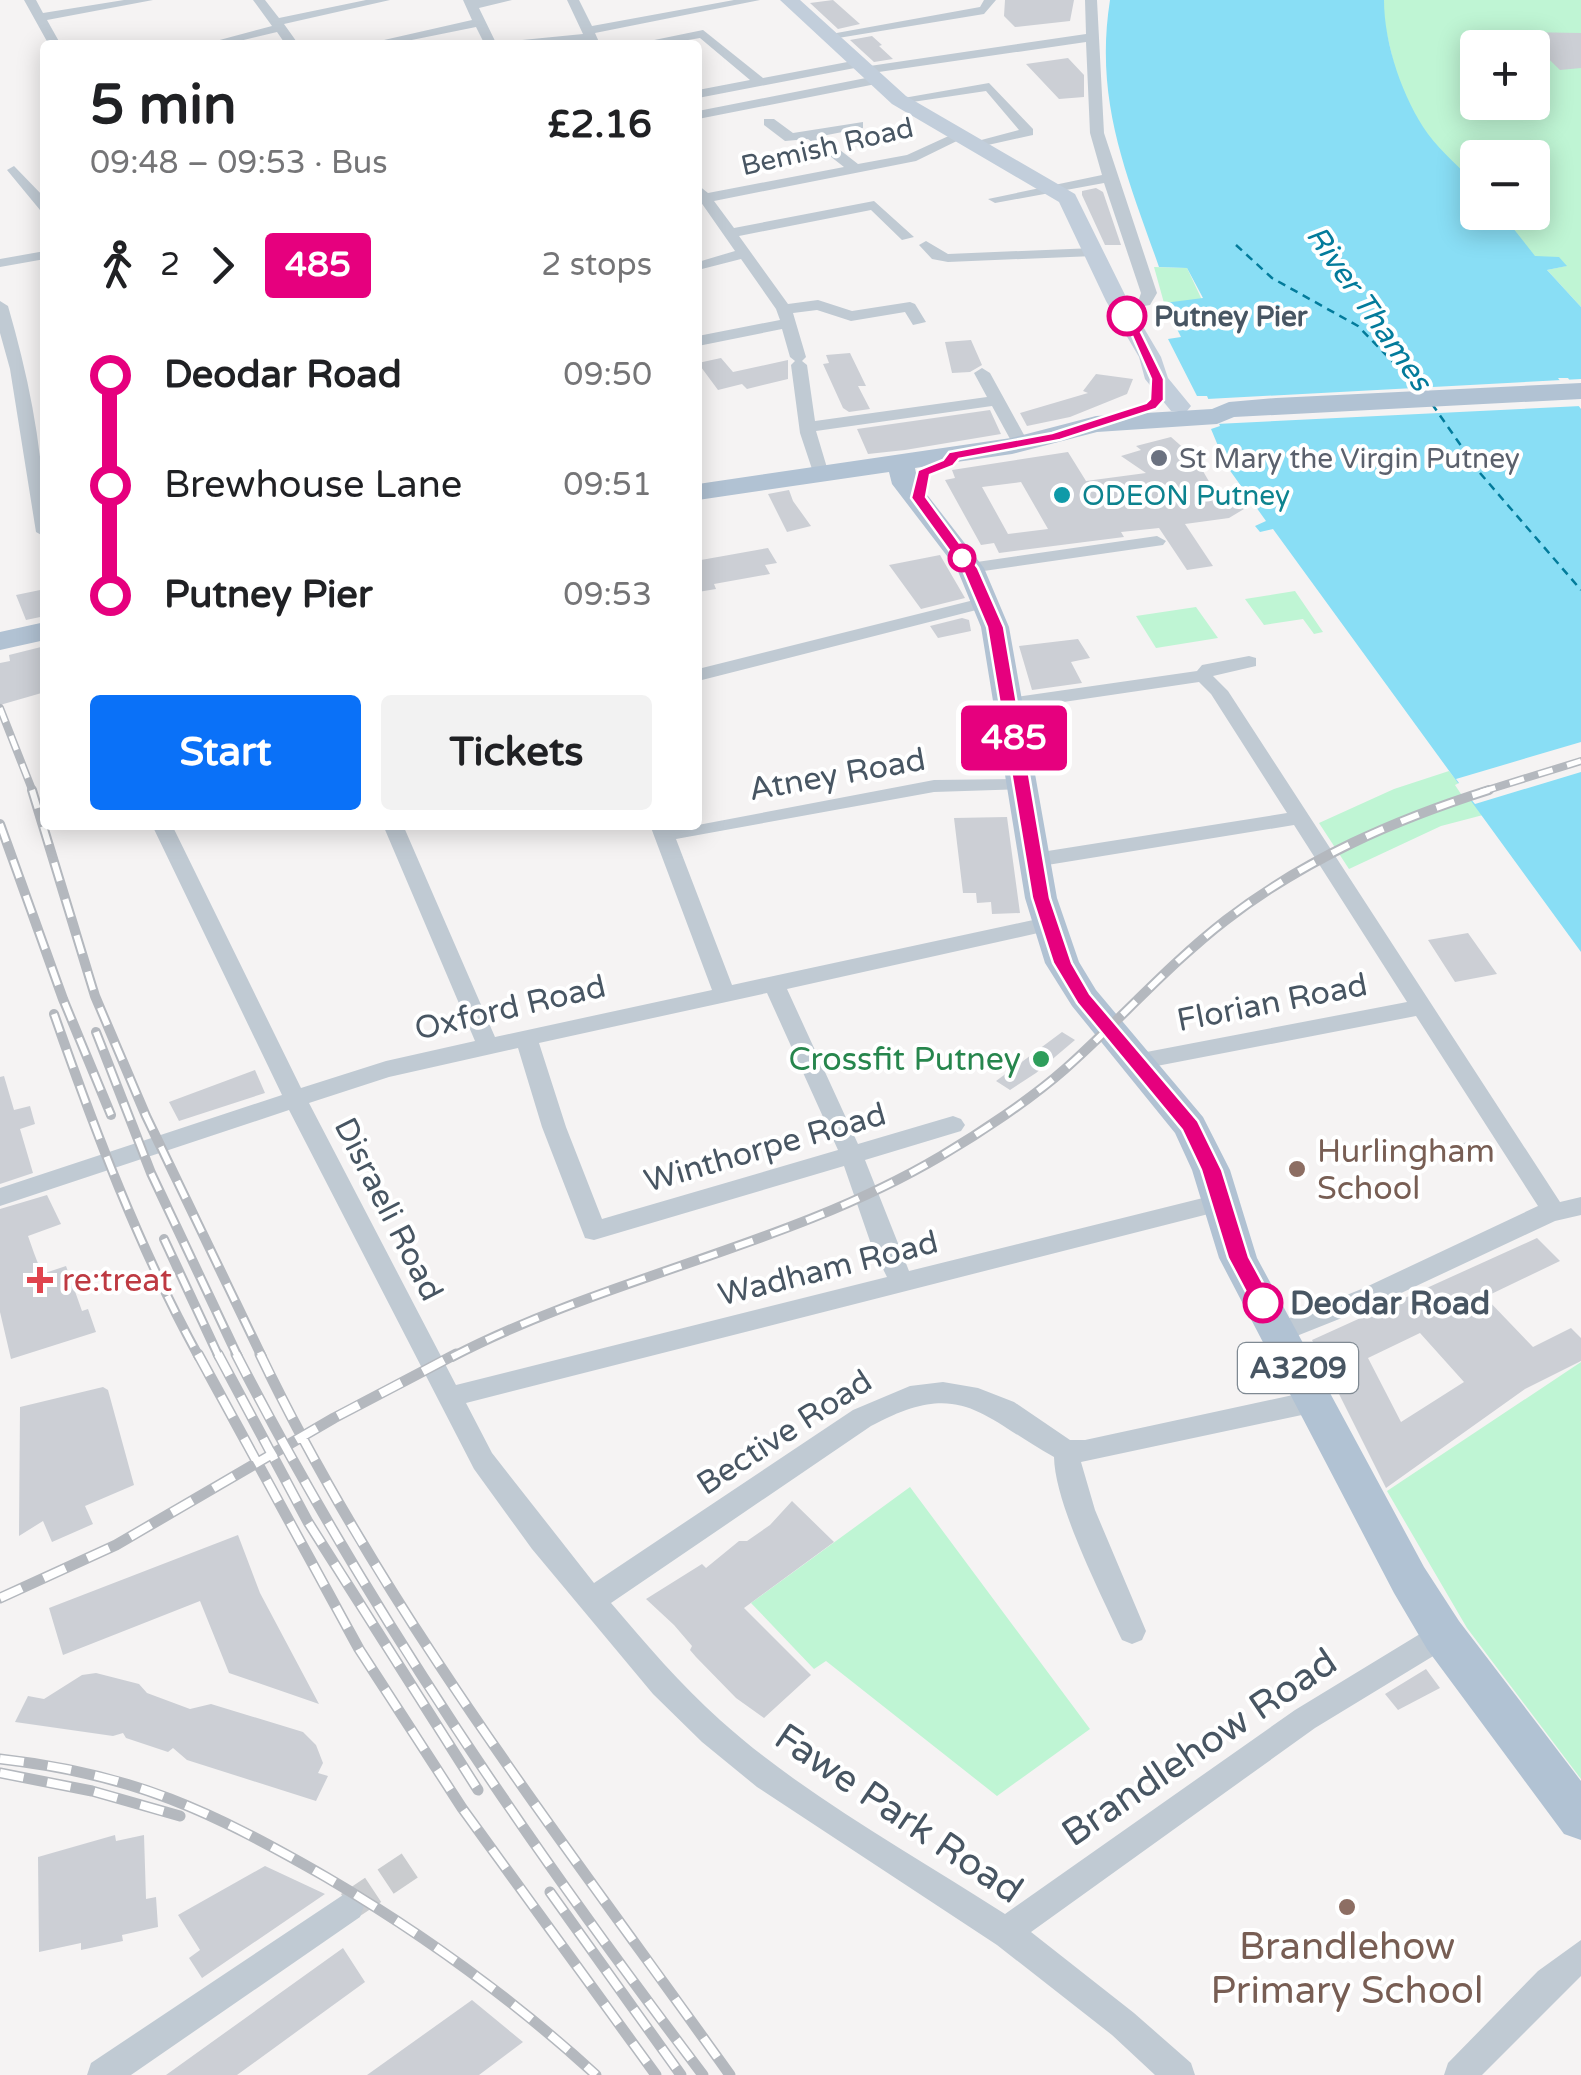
<!DOCTYPE html>
<html lang="en">
<head>
<meta charset="utf-8">
<style>
	:root { --surface:#fff; --page:#f2f2f2; --text:#202124; --muted:#757577; --accent:#0a71f8 }
	body { margin:0; font-family:"Varela Round",sans-serif; background:var(--page); color:var(--text); height:100vh; display:flex; flex-direction:column; font-size:38px; white-space:nowrap }
	* { box-sizing:border-box; margin:0 }
	p { font-size:32px; color:var(--muted) }
	.icon { flex:none; width:55px; height:55px; fill:none; stroke:currentColor; stroke-width:2; stroke-linecap:round; stroke-linejoin:round }
	.map { position:relative; flex:1; overflow:hidden }
	.sheet { position:absolute; left:40px; top:40px; width:662px; height:790px; display:flex; flex-direction:column; background:var(--surface); border-radius:10px; box-shadow:0 5px 25px #0003 }
	.sheet>* { flex:none }
	.badge { padding:0 20px; border-radius:8px; font-size:35px; line-height:65px }
	.buttons { position:absolute; left:1460px; top:30px; display:grid; gap:20px }
	.buttons a { display:grid; place-items:center; width:90px; height:90px; border-radius:10px; background:var(--surface); box-shadow:0 5px 25px #0003; font-size:50px }
	.map>.badge { position:absolute; translate:-50% -50%; box-shadow:0 0 0 5px #fff }
	.legs { display:flex; align-items:center; gap:15px; height:110px; padding:0 50px; font-size:32px }
	.legs p { margin-inline-start:auto }
	.headline { display:flex; align-items:center; justify-content:space-between; height:170px; padding:0 50px }
	h1 { font-size:55px; font-weight:800; line-height:75px }
	.action { display:flex; gap:20px; margin-top:auto; padding:20px 50px }
	.action a { flex:1; height:115px; border-radius:10px; background:var(--accent); color:#fff; font-size:40px; font-weight:800; line-height:115px; text-align:center }
	.action a+a { background:var(--page); color:var(--text) }
	ul { padding:0 50px; list-style:none }
	li { display:flex; align-items:center; gap:35px; height:110px; font-size:38px }
	li i { display:grid; place-items:center; width:15px; height:100%; margin:0 12px; background:currentColor }
	li i::after { content:''; width:25px; height:25px; margin:-12px; border:8px solid; border-radius:50%; background:var(--surface) }
	li p { margin-inline-start:auto }
	li:first-child i { background:linear-gradient(#0000 50%,currentColor 0) }
	li:last-child i { background:linear-gradient(currentColor 50%,#0000 0) }
	.map>svg:first-child { display:block }
</style>
</head>
<body>
<div class="map">
<svg width="1581" height="2075" viewBox="0 0 1581 2075">
	<rect width="100%" height="100%" fill="#f5f3f3"/>
	<!-- green -->
	<path fill="#bff5d4" fill-rule="evenodd" d="M1379,0H1581V307L1547,270L1566,266L1532,259L1490,213L1532,212V158H1478L1477,192L1407,121ZM1478,48H1532V102H1478Z
		M1154,267L1187,268L1202,300L1164,303Z
		M1295,591L1323,632L1314,634L1303,619L1264,625L1245,599Z
		M1196,607L1218,638L1156,648L1136,616Z
		M1449,771L1483,815L1441,826L1349,869L1319,823L1394,789Z
		M1581,1362V1779L1467,1628L1387,1491Z
		M910,1487L1090,1729L997,1796L826,1661L814,1669L751,1603Z"/>
	<!-- water -->
	<path fill="#89def5" d="M1110,0H1384C1384,44 1403,99 1428,134C1442,153 1462,169 1477,186L1478,212L1501,213L1535,256L1559,257L1567,266L1547,270L1581,307V396L1568,378H1558L1581,409V952L1273,529L1260,532L1255,526L1266,521L1226,465L1211,429L1220,426L1207,396H1197L1168,339L1181,337L1164,303L1203,298L1187,268L1159,267C1127,175 1094,102 1110,0Z"/>
	<!-- pier -->
	<path fill="#f5f3f3" d="M1581,379V406L1216,424L1206,428L1213,424L1203,401L1191,396L1207,399Z
		M1581,742V772L1475,804L1470,798L1465,800L1455,785L1459,783L1456,779Z"/>
	<g fill="none" stroke-linecap="round" stroke-linejoin="round">
		<!-- ferry -->
		<path stroke="#037b9b" stroke-width="2.5" stroke-dasharray="8 6" stroke-linecap="butt" d="M1236,245L1272,278L1358,326L1420,390
			M1432,404L1480,473L1581,590"/>
	</g>
	<!-- building -->
	<path fill="#cccfd5" fill-rule="evenodd" d="M833,0L860,24L838,29L810,3Z
		M1005,0H1074L1070,21L1015,27L1004,16Z
		M1521,32L1581,33V68L1560,70Z
		M872,36L882,45L879,46L893,59L874,62L850,40Z
		M1068,58L1084,75V97L1059,99L1026,64Z
		M1096,188L1103,192L1121,245H1105L1082,195V191Z
		M971,340L982,365L970,372L952,373L945,342Z
		M850,353L866,386H858L870,409L849,412L843,408L823,364L829,363L826,355Z
		M721,358L733,372L788,360V379L747,389L742,384L718,390L698,363Z
		M1096,374L1133,379L1127,394L1070,417L1027,426L1020,413L1088,393L1083,391Z
		M990,410L1001,434L905,450L868,454L857,429Z
		M1171,437L1196,459L1218,497L1249,506L1229,518L1185,524L1213,566L1187,570L1159,528L1121,532L1124,537L999,553L994,543L981,545L945,480L955,478L952,470L1068,452L1086,481L1146,473L1121,456L1141,450L1136,446ZM1021,482L1048,529L1008,534L982,487Z
		M789,490L793,501L811,526L787,532L768,494Z
		M768,548L777,563L765,565L770,574L714,584L716,589L698,592V553L701,560Z
		M940,555L965,598L921,609L889,565Z
		M45,589V616L26,620L16,595Z
		M962,618L969,620L971,631L938,638L930,626Z
		M1078,639L1090,658L1071,662L1082,683L1032,690L1019,646Z
		M45,646V692L0,705V663L10,661L9,655Z
		M1007,817L1020,913L992,914L991,902L977,903L976,893H963L954,818Z
		M1468,933L1497,974L1455,982L1428,940Z
		M1062,1032L1075,1040L1036,1073L1010,1090L996,1081Z
		M255,1070L265,1093L179,1121L169,1102Z
		M4,1076L14,1110L30,1106L35,1124L20,1129L33,1173L0,1184V1077Z
		M1474,1141L1485,1159L1456,1164L1448,1146Z
		M47,1195L61,1224L28,1236L34,1253L42,1274L66,1266L82,1311L88,1309L96,1332L11,1359L0,1312V1209Z
		M1537,1238L1560,1261L1485,1297L1533,1347L1571,1328L1581,1338V1361L1525,1389L1386,1488L1312,1340ZM1420,1333L1464,1382L1401,1422L1368,1358Z
		M103,1387L108,1390L134,1485L85,1506L93,1524L52,1542L43,1521L19,1536L20,1407Z
		M792,1501L834,1542L744,1608L811,1675L764,1718L736,1698L696,1657L690,1650L692,1646L674,1625L646,1599L702,1564L706,1568L739,1541H747L770,1525Z
		M238,1535L260,1593L319,1704L229,1673L200,1601L63,1655L49,1608Z
		M1426,1669L1440,1688L1398,1710L1385,1694Z
		M96,1673L139,1684L147,1693L190,1709L211,1704L303,1732L316,1745L323,1763L318,1773L328,1776L316,1801L187,1760L173,1748L168,1752L126,1738L123,1733L113,1736L15,1722L28,1696L44,1699L82,1675Z
		M115,1835L116,1841L144,1835L146,1899L156,1897L158,1927L122,1935L123,1941L81,1950V1943L39,1952L38,1857Z
		M265,1866L325,1894L202,1978L189,1958L200,1950L178,1915Z
		M343,1948L365,1982L237,2075H166Z
		M472,2000L523,2042L479,2075H367Z"/>
	<g fill="none" stroke-linecap="round" stroke-linejoin="round">
		<!-- minor-tunnel -->
		<path stroke="#cacccf" stroke-width="29" stroke-dasharray="29 15" stroke-linecap="butt" d="M349,1906L412,1864"/>
		<!-- minor -->
		<path fill="#c0cad3" fill-rule="evenodd" d="M24,0H36L43,13L124,0H153L47,20L61,45H49Z
			M253,0H265L279,18L366,0H390L284,24L299,45H286L277,32L223,45H201L272,26Z
			M463,0H512L479,8L497,45H485L476,27L387,45H362L472,20Z
			M567,0H579L592,26L734,0H760L595,33L599,42L596,45L586,41L506,45L512,41L583,34Z
			M984,0H996L984,14L826,40L820,36L980,7Z
			M1085,0H1097L1104,133L1157,293L1150,305L1116,311V305L1139,299L1141,293L1104,183L995,203L988,199L1102,175L1090,133L1086,42L865,74L860,73V67L698,98V90L750,80L700,38L659,45H630L703,30L763,78L858,60L863,61V67L1086,34Z
			M876,76L881,77V83L698,119V111Z
			M989,83L1033,129V135L970,149V143L1019,130L986,91L899,104L892,100Z
			M764,119H774L793,133L863,122V128L822,136L858,164L907,155L953,134L965,137L916,161L714,201L734,228L874,201L914,237L902,240L871,210L739,236L788,304L818,300L852,311L910,302L915,304L926,322L913,325L905,312L851,321L817,310L793,313L806,357L802,361L807,365L815,421L987,397L974,373L982,368L990,373L1029,444L1027,448H1015L992,406L816,431L828,471L826,475H814L800,433L791,365L795,361L790,357L782,329L698,346V336L780,320L776,309L741,259L698,270V262L735,251L698,198V185L708,193L844,167L808,139L785,141L764,125Z
			M14,166L45,198V211L40,210L7,170Z
			M926,241L948,254L1094,248L1101,252L1094,256L948,262L932,259L919,245Z
			M45,251V259L0,267V259Z
			M0,301L8,306C30,382 45,458 45,537L36,532L10,369L0,333Z
			M1157,536L1166,541L1163,545L970,573L961,568L970,563Z
			M986,597L992,598V606L698,681V669Z
			M1249,656L1256,658V666L1213,676L1228,691L1560,1202L1581,1197V1215L1555,1221L1382,1302L1279,1343L1270,1340L1266,1333L1270,1326L1364,1288L1538,1206L1416,1016L1136,1070L1125,1062L1136,1054L1407,1002L1294,825L1035,867L1025,860L1035,853L1287,813L1211,694L1199,682L1009,710L999,704L1009,698L1197,671L1202,665Z
			M1021,779L1031,785L1028,789L934,792L676,839L732,985L1047,917L1058,924L1047,931L787,989L858,1144L953,1116L961,1119L965,1125L961,1131L865,1160L909,1271L1223,1193L1232,1196L1235,1202L1232,1208L466,1403L492,1453L594,1583L853,1410L910,1386L943,1382L978,1388L1014,1402L1070,1440H1085L1316,1390L1325,1393L1329,1401L1325,1409L1316,1412L1081,1462L1095,1510L1146,1631L1142,1640L1132,1644L1122,1640C1101,1594 1055,1505 1054,1457C980,1416 961,1377 871,1426L611,1603C646,1644 680,1684 720,1720C802,1794 912,1854 1005,1914L1295,1710L1433,1626L1443,1622L1453,1626L1457,1635L1453,1644L1315,1728L1031,1932L1134,2013L1191,2063L1195,2075H1155L1112,2035L997,1945L757,1787L702,1742L653,1694L532,1549L474,1469L289,1110L0,1206V1188L282,1095L152,825H172L301,1088L386,1061L475,1041L383,825H403L495,1037L712,990L650,825H698L934,780ZM767,993L838,1150L602,1219L566,1127L539,1043ZM518,1048L542,1127L585,1238L594,1240L844,1166L872,1247L887,1277L456,1385L309,1103L389,1077Z
			M349,1891L360,1895L364,1906L360,1917L131,2075H87L91,2063Z
			M1581,1940V1976L1482,2075H1444L1448,2063L1538,1971Z"/>
		<!-- secondary -->
		<path fill="#c2cedb" fill-rule="evenodd" d="M780,0H800L906,96L1075,194L1128,301L1161,357L1168,378L1191,406L1187,411H1171L1145,379L1139,357L1106,301L1059,202L892,104Z"/>
		<!-- primary -->
		<path fill="#b1c2d3" fill-rule="evenodd" d="M1581,383V399L1234,417L1217,424L1097,432L1012,454L915,468L918,483L984,568L1009,627L1057,898L1079,962L1096,990L1203,1117L1230,1170L1257,1258L1424,1567L1459,1621L1581,1781V1840L1564,1834L1427,1649L1394,1593L1219,1258L1192,1170L1175,1133L1072,1006L1045,963L1025,898L981,627L957,569L892,484L889,472L698,500V484L1011,438L1096,416L1212,409L1229,402L1276,398Z
			M45,622V640L0,650V632Z"/>
		<!-- rail-far2 casing -->
		<g stroke="#b4b8be" stroke-width="8">
			<path id="rail-far2" d="M0,708L33,792
				M1481,792L1581,761"/>
		</g>
		<!-- rail-far1 casing -->
		<g stroke="#b4b8be" stroke-width="10">
			<path id="rail-far1" d="M32,790L95,996L146,1116L262,1357
				M0,824L63,999L111,1115
				M54,1014C95,1131 139,1248 199,1357
				M96,1032L151,1173L238,1357
				M164,1239L219,1357
				M452,1357C608,1276 789,1246 941,1156C980,1133 1031,1099 1065,1069C1119,1021 1169,964 1226,920C1305,859 1394,820 1489,790"/>
		</g>
		<!-- rail casing -->
		<g stroke="#b4b8be" stroke-width="11">
			<path id="rail" d="M198,1354L359,1649L462,1808L656,2075
				M218,1354L308,1522L478,1790
				M236,1354C368,1611 530,1846 703,2075
				M260,1354C384,1613 564,1842 730,2075
				M0,1598L116,1545L334,1418L456,1354
				M0,1759C134,1774 211,1811 326,1877C423,1934 513,1999 596,2075
				M0,1773L92,1791L180,1816
				M550,1892L681,2075"/>
		</g>
		<!-- rail-far2 -->
		<use href="#rail-far2" stroke="#fff" stroke-width="5" stroke-dasharray="15" stroke-linecap="butt"/>
		<!-- rail-far1 -->
		<use href="#rail-far1" stroke="#fff" stroke-width="6" stroke-dasharray="19" stroke-linecap="butt"/>
		<!-- rail -->
		<use href="#rail" stroke="#fff" stroke-width="8" stroke-dasharray="24" stroke-linecap="butt"/>
	</g>
	<!-- line-1 -->
	<path fill="#e6007e" stroke="#fff" stroke-width="2.5" d="M1122,313L1133,316L1164,379V400L1156,409L1060,440L959,459L953,466L930,475L926,497L978,568L1004,627L1050,898L1072,963L1090,994L1198,1121L1222,1170L1249,1257L1274,1303L1263,1312L1255,1309L1228,1258L1201,1170L1182,1130L1077,1003L1053,963L1032,898L987,627L962,568L911,498L918,470L943,460L949,452L1052,433L1146,403L1150,399L1151,379Z"/>
	<!-- markers -->
	<g fill="#fff" stroke="#e6007e" stroke-width="5">
		<circle cx="1127" cy="316" r="18"/>
		<circle cx="962" cy="558" r="12"/>
		<circle cx="1263" cy="1303" r="18"/>
	</g>
	<circle fill="#6b7280" stroke="#fff" stroke-width="4" cx="1159" cy="458" r="10"/>
	<circle fill="#0f9aa8" stroke="#fff" stroke-width="4" cx="1062" cy="495" r="10"/>
	<circle fill="#2e9e5b" stroke="#fff" stroke-width="4" cx="1041" cy="1059" r="10"/>
	<g fill="#8d6e63" stroke="#fff" stroke-width="4">
		<circle cx="1297" cy="1169" r="10"/>
		<circle cx="1347" cy="1907" r="10"/>
	</g>
	<path fill="#e0444e" stroke="#fff" stroke-width="4" d="M35 1265h10v10h10v10h-10v10h-10v-10h-10v-10h10z"/>
	<g text-anchor="middle" stroke-width="8" stroke-linejoin="round" paint-order="stroke">
		<!-- far-street labels -->
		<g font-size="28" fill="#485663" stroke="#fff">
			<text transform="translate(827 146) rotate(-13)" y="10">Bemish Road</text>
		</g>
		<!-- far-stop labels -->
		<g font-size="28" font-weight="bold" fill="#485663" stroke="#fff" text-anchor="start">
			<text x="1154" y="326">Putney Pier</text>
		</g>
		<!-- far-worship labels -->
		<g font-size="28" fill="#5b616d" stroke="#fff" text-anchor="start">
			<text x="1179" y="468">St Mary the Virgin Putney</text>
		</g>
		<!-- far-culture labels -->
		<g font-size="28" fill="#0d838f" stroke="#fff" text-anchor="start">
			<text x="1082" y="505">ODEON Putney</text>
		</g>
		<!-- far-water labels -->
		<g font-size="30" font-style="italic" fill="#037b9b" stroke="#fff">
			<text transform="translate(1369 308) rotate(55)" y="10">River Thames</text>
		</g>
		<!-- shield labels -->
		<rect fill="#fff" stroke="#7f8992" stroke-width="2.5" x="1238" y="1343" width="120" height="50" rx="8"/>
		<g font-size="30" font-weight="bold" fill="#485663">
			<text x="1298" y="1378">A3209</text>
		</g>
		<!-- street labels -->
		<g font-size="32" fill="#485663" stroke="#fff">
			<text transform="translate(837 774) rotate(-10)" y="11">Atney Road</text>
			<text transform="translate(1272 1002) rotate(-11)" y="11">Florian Road</text>
			<text transform="translate(510 1007) rotate(-13)" y="11">Oxford Road</text>
			<text transform="translate(765 1147) rotate(-16)" y="11">Winthorpe Road</text>
			<text transform="translate(389 1209) rotate(63)" y="11">Disraeli Road</text>
			<text transform="translate(828 1268) rotate(-14)" y="11">Wadham Road</text>
			<text transform="translate(784 1432) rotate(-33)" y="11">Bective Road</text>
		</g>
		<!-- leisure labels -->
		<g font-size="32" fill="#27864d" stroke="#fff" text-anchor="end">
			<text x="1021" y="1070">Crossfit Putney</text>
		</g>
		<!-- education labels -->
		<g font-size="32" fill="#785e54" stroke="#fff" text-anchor="start">
			<text x="1317" y="1162">Hurlingham<tspan x="1317" dy="37">School</tspan></text>
		</g>
		<!-- health labels -->
		<g font-size="32" fill="#be3a42" stroke="#fff" text-anchor="start">
			<text x="62" y="1291">re:treat</text>
		</g>
		<!-- stop labels -->
		<g font-size="32" font-weight="bold" fill="#485663" stroke="#fff" text-anchor="start">
			<text x="1290" y="1314">Deodar Road</text>
		</g>
		<!-- near-street labels -->
		<g font-size="38" fill="#485663" stroke="#fff">
			<text transform="translate(1199 1747) rotate(-34)" y="13">Brandlehow Road</text>
			<text transform="translate(899 1813) rotate(34)" y="13">Fawe Park Road</text>
		</g>
		<!-- near-education labels -->
		<g font-size="38" fill="#785e54" stroke="#fff">
			<text x="1347" y="1959">Brandlehow<tspan x="1347" dy="44">Primary School</tspan></text>
		</g>
	</g>
</svg>
<div class="buttons">
<a>+</a>
<a>−</a>
</div>
<b class="badge" style="left:1014px;top:738px;background:#e6007e;color:#fff">485</b>
<section class="sheet">
<div class="headline"><div><h1>5 min</h1><p>09:48 – 09:53 · Bus</p></div><b>£2.16</b></div>
<div class="legs"><svg class="icon" aria-label="walk" viewBox="0 0 24 24"><circle cx="13" cy="4" r="2"/><path d="M13 8l-2 6 4 7M11 14l-3 7M7 12l3-4h3l4 4"/></svg>2<svg class="icon" aria-label="forward" viewBox="0 0 24 24"><path d="M9 5l7 7-7 7"/></svg><b class="badge" style="background:#e6007e;color:#fff">485</b><p>2 stops</p></div>
<ul>
<li><i style="color:#e6007e"></i><b>Deodar Road</b><p>09:50</p></li>
<li><i style="color:#e6007e"></i><span>Brewhouse Lane</span><p>09:51</p></li>
<li><i style="color:#e6007e"></i><b>Putney Pier</b><p>09:53</p></li>
</ul>
<div class="action"><a>Start</a><a>Tickets</a></div>
</section>
</div>
</body>
</html>
